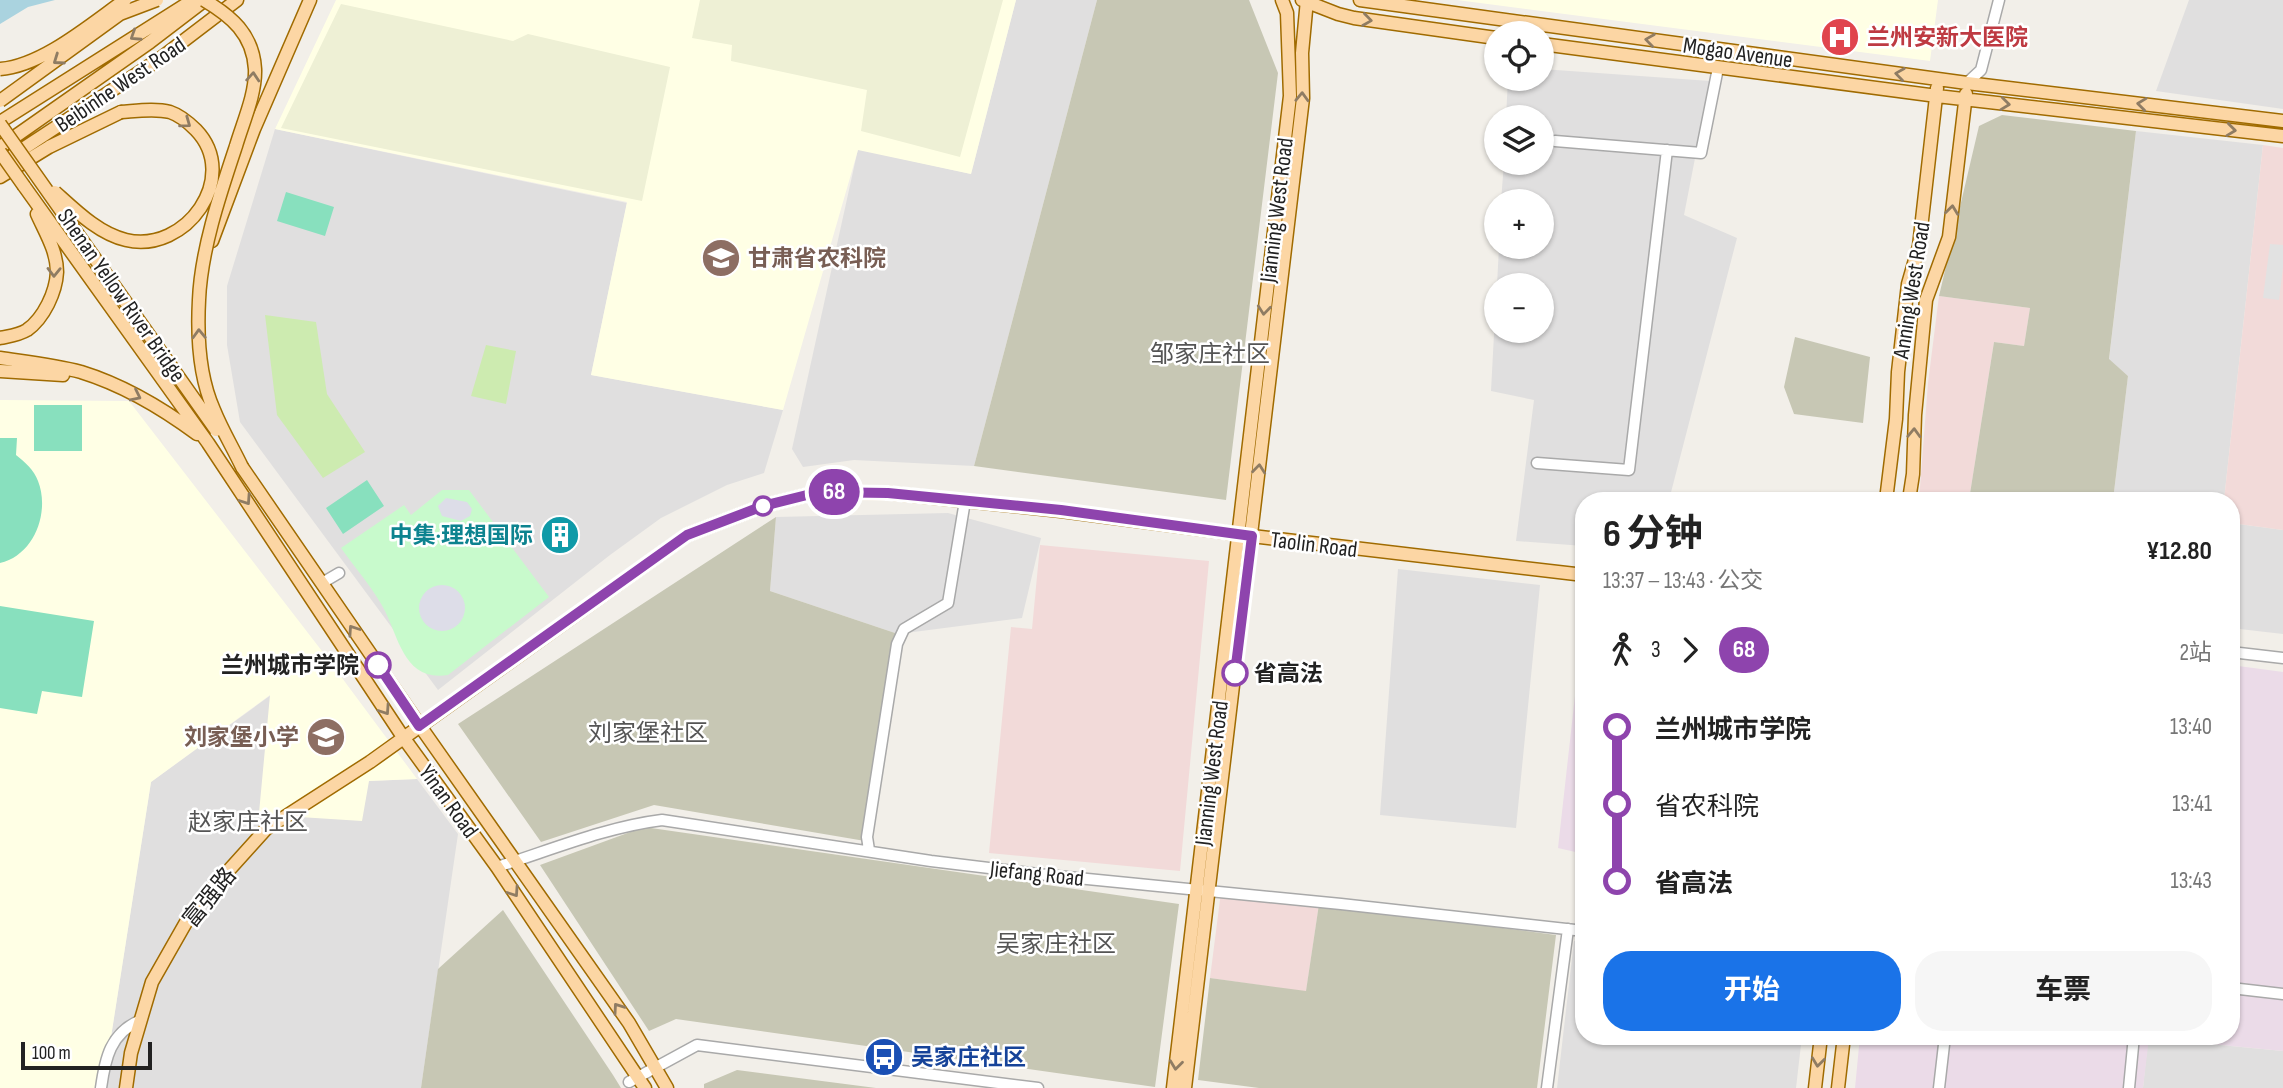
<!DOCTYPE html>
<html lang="zh">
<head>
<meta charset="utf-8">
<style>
	:root { --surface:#fff; --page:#f6f6f6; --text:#222; --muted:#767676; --accent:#1a73e8 }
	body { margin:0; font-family:"Sofia Sans Condensed","Noto Sans SC",sans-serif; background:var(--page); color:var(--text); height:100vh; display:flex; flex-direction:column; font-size:26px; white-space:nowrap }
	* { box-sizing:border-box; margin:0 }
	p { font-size:23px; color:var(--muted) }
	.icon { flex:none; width:38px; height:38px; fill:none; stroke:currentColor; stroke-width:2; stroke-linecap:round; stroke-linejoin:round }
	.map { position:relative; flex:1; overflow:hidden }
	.drawer { position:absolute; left:1575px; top:492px; width:665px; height:553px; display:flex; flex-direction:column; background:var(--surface); border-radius:28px; box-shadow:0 2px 5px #0004 }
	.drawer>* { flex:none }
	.badge { padding:0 14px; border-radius:23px; font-size:24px; line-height:46px }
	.tools { position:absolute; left:1484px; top:21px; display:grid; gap:14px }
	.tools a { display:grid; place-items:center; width:70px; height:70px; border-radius:50%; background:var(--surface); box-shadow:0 2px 5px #0004; font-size:35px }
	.scale { position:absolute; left:21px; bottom:18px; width:131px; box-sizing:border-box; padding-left:7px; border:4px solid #222; border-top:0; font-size:19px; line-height:24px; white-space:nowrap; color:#222; -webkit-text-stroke:5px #fff; paint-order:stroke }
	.map>.badge { position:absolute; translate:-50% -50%; box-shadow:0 0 0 4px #fff }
	.legs { display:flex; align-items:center; gap:10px; height:77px; padding:0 28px; font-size:23px }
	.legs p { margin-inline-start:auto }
	.headline { display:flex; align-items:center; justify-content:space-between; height:119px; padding:0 28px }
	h1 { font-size:38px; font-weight:700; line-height:52px }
	.action { display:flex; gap:14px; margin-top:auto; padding:14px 28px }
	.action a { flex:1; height:80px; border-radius:28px; background:var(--accent); color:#fff; font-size:28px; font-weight:700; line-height:80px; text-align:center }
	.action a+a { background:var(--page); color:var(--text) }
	ul { padding:0 28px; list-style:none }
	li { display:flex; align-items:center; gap:24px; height:77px; font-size:26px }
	li i { display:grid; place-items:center; width:10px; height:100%; margin:0 9px; background:currentColor }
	li i::after { content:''; width:18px; height:18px; margin:-9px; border:5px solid; border-radius:50%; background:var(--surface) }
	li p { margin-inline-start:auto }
	li:first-child i { background:linear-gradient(#0000 50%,currentColor 0) }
	li:last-child i { background:linear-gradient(currentColor 50%,#0000 0) }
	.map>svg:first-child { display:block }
</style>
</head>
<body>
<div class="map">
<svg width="2283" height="1088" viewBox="0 0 2283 1088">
	<rect width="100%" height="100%" fill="#f2efe9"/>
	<!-- residential -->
	<path fill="#e0dfdf" d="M1016,0H1097L974,466L854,460L803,467L792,449L858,149L971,174Z
		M2189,0H2283V109L2156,91Z
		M1542,69L1710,81L1684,215L1737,238L1669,500H1584V546L1516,541L1534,400L1491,391L1496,296V331H1542V285H1497L1499,247H1542V201H1501L1504,163H1542V117H1506L1508,79H1542Z
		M275,129L627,203L591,375L783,410L764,473L727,485L661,518L610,555L438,690L240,422L227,345V286Z
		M2136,131L2263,145L2224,500H2113L2128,376L2109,360Z
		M948,513L1041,538L1022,618L898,634L770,591L776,517Z
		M2231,523L2283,530V634L2231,628Z
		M1398,569L1540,585L1516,828L1380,815Z
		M271,695L368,781L417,779L458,834L421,1088H103L151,782Z
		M1574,941L1584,942V1036H1802L1796,1088H1557Z
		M2148,1038L2283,1051V1088H2143Z"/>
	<!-- commercial -->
	<path fill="#f2dad9" d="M2263,145L2283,148V530L2231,523V500H2224Z
		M1939,296L2030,308L2024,346L1994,342L1969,500H1919L1928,383Z
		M1040,545L1209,561L1180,871L989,853L1011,627L1032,629Z
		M1221,892L1319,904L1306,992L1210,978Z"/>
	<!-- industrial -->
	<path fill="#ebdbe8" d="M1584,615V854L1558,848Z
		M2231,665L2283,672V1051L2149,1038L2143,1088H1855L1860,1036H2231Z"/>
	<!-- education -->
	<path fill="#ffffe5" d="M336,0H1016L971,174L858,150L783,410L591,375L627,202L275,129Z
		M1457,0H1938L1930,61Z
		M0,400L129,401L325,655L417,779L369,781L362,821L284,816L259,813L270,695L151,782L103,1088H0Z"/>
	<!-- construction -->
	<path fill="#c7c7b4" d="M1097,0H1249L1278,73L1226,500L974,466Z
		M2002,115L2136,131L2109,359L2128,376L2113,500H1969L1994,342L2024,346L2030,308L1939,296L1979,126Z
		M1795,337L1870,357L1863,423L1794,414L1784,387Z
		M776,517L770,591L898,634L865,841L654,805L541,842L458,724Z
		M644,827L1179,904L1155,1087L676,1019L649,1031L540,865Z
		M1319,904L1556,935L1537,1088H1259L1198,1080L1210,978L1306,991Z
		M503,910L613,1075L621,1088H421L438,969Z
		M737,1070L876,1088H704V1084Z"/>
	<!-- farmland -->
	<path fill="#eef0d5" d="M700,0H1003L960,157L861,131L867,90L731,61L732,45L692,38Z
		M341,4L513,41L528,34L670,67L642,201L281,128Z"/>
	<!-- grass -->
	<path fill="#cdebb0" d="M265,315L316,322L327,394L365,452L323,478L277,415Z
		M486,345L516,351L506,404L471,396Z"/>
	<!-- park -->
	<path fill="#c8facc" d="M442,490H469L549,597L448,675C405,682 399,639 385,611C374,589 355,568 341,548L404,505L411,515Z"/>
	<!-- pitch -->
	<path fill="#88e0be" d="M286,192L334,207L325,236L277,221Z
		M34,405H82V451H34Z
		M0,438H17L16,455C25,462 34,470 38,481C50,511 35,555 0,563Z
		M367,480L384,506L343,534L326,508Z
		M0,606L94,621L82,697L42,691L37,714L0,708Z"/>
	<!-- parking -->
	<path fill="#e2e2e2" d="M2270,244L2283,245V267L2279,300L2263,298Z"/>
	<!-- plaza -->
	<path fill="#dddde8" d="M446,498L467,502L472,509L470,516L461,521L442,516L438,506Z
		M419 608a23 23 0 1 1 46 0a23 23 0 1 1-46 0Z"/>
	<!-- water -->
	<path fill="#aad3df" d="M0,0H55L28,7L0,24Z"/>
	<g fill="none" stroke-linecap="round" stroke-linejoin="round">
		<!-- minor casing -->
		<g stroke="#a9a9a9" stroke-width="13">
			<path id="minor" d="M1967,83L1981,70L1999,0
				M1555,141L1701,153L1718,68
				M1537,463L1629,470L1667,150
				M322,583L339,573
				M2231,652L2283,658
				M869,850L867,837L897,644L904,629L948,603L965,501
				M497,867C551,850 606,827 662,820L931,861L1047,875L1341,904L1584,931
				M2231,988L2283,994
				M629,1082L697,1045L1038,1088
				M101,1088C105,1059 110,1033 141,1020
				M1547,1088L1568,929
				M1939,1088L1945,1036
				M2129,1088L2134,1036"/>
		</g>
		<!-- major casing -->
		<g stroke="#a06b00" stroke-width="15">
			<path id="major" d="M1302,0L1338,14L1354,18L1496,38
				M1360,0L1967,83L2283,121
				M1542,44L1937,96L2283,136
				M0,122L193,0
				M0,147L150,42L205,0
				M0,164L161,58L237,0
				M0,177L49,147L121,112
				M24,186L208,443L403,737L497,867L645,1088
				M212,241L254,129L310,0
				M0,338C9,336 19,335 27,330C44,318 56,292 57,272C57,251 45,232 37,214
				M0,358C27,362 55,365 81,372C123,385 162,408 197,434
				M0,371L63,375
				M242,467L420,726L629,1023L667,1088
				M1886,500L1896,419L1898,372L1908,284L1919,246L1937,88
				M1909,500L1913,474L1915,415L1926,300L1949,237L1966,94
				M126,1088L131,1053L152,982L193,910L266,829L370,762L687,535L763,506L819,492L888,493L1061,511L1252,536L1584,575
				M1173,1088L1290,96L1287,13L1282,0
				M1185,1088L1303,98L1302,53L1307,0
				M1815,1088L1821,1036
				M1838,1088L1844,1036"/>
		</g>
		<!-- minor -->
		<use href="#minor" stroke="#fff" stroke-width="10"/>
		<!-- major -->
		<use href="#major" stroke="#fcd6a4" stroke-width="12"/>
		<!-- major-bridge casing -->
		<g stroke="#a06b00" stroke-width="15" stroke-linecap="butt">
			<path id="major-bridge" d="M204,0C231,16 253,34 255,69C256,94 243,122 236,146C220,194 201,250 199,300C197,337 199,377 214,410C222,430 233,448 242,467
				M0,69C42,66 91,24 125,0
				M0,101L120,14L157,0
				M0,124L216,430
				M0,152L24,186
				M55,192C75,210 99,234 126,240C186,254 241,177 196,130C189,123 179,115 170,112C155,108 136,111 121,112"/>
		</g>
		<!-- major-bridge -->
		<use href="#major-bridge" stroke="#fcd6a4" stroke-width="12"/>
	</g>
	<!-- one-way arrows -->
	<defs><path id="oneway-chevron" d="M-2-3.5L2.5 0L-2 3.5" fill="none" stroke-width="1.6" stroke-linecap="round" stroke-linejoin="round" transform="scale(1.75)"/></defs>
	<g stroke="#8f7c63">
		<use href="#oneway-chevron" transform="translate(1367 20) rotate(8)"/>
		<use href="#oneway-chevron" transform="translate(135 36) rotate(147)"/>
		<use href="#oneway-chevron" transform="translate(1650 40) rotate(-172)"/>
		<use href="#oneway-chevron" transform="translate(58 60) rotate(145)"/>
		<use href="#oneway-chevron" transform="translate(1900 74) rotate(-172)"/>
		<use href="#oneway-chevron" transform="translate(253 77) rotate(-86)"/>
		<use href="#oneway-chevron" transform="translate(1302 97) rotate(-88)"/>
		<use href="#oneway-chevron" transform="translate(2005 104) rotate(7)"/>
		<use href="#oneway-chevron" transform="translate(2142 104) rotate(-173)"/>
		<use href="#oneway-chevron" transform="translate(186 123) rotate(36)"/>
		<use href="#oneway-chevron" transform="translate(2231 130) rotate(7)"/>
		<use href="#oneway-chevron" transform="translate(1952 210) rotate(-83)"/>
		<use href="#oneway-chevron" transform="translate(54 272) rotate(91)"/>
		<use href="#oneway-chevron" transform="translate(1264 310) rotate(96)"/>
		<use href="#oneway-chevron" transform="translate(199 334) rotate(-92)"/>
		<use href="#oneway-chevron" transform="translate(136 396) rotate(26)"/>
		<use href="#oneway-chevron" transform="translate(1914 433) rotate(-88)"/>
		<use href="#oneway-chevron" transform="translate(1259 469) rotate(-84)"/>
		<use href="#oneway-chevron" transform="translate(246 500) rotate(56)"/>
		<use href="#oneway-chevron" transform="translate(353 630) rotate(-124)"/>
		<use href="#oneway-chevron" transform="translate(385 710) rotate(56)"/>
		<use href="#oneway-chevron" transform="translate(514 892) rotate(56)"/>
		<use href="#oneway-chevron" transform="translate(618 1008) rotate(-125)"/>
		<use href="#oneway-chevron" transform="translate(1818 1062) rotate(97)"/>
		<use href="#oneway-chevron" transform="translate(1176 1065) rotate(97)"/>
	</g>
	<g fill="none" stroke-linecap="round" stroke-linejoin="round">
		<!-- line-1 casing -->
		<g stroke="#fff" stroke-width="16">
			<path id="line-1" d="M378,665L419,726L687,535L763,506L819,492L888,493L1061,510L1252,536L1235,673"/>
		</g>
		<!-- line-1 -->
		<use href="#line-1" stroke="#8e44ad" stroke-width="10"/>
	</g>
	<!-- icons -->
	<defs>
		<g id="hospital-disc" transform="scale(2.0125)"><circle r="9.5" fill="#e0444e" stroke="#fff"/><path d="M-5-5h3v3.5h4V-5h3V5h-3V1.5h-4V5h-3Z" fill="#fff"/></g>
		<g id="university-disc" transform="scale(2.0125)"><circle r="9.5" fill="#8d6e63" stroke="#fff"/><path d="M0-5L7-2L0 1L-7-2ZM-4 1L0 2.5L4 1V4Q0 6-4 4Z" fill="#fff"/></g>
		<g id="building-disc" transform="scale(2.0125)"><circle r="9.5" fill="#0f9aa8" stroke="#fff"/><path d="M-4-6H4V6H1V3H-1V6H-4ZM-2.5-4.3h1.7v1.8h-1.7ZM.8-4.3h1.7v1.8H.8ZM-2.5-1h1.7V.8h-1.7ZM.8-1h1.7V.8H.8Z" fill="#fff"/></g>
		<g id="school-disc" transform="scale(2.0125)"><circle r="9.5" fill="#8d6e63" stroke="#fff"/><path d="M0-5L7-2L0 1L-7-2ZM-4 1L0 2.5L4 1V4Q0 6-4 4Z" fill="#fff"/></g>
		<g id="bus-disc" transform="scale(2.0125)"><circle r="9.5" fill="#1a4fb4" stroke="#fff"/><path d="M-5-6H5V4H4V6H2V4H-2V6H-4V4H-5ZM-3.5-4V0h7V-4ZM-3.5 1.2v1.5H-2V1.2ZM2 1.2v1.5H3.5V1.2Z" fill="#fff"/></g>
	</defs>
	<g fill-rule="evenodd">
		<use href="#hospital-disc" x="1840" y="37"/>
		<use href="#university-disc" x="721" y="258"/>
		<use href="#building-disc" x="560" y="535"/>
		<use href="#school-disc" x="326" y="737"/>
		<use href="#bus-disc" x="884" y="1057"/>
	</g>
	<!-- markers -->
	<g fill="#fff" stroke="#8e44ad" stroke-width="3.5">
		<circle cx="763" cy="506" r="9"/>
		<circle cx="378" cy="665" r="12"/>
		<circle cx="1235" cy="673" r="12"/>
	</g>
	<g text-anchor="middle" stroke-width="5" stroke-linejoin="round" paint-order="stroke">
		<!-- health labels -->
		<g font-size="23" font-weight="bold" fill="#be3a42" stroke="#fff" text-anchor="start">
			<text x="1867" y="45">兰州安新大医院</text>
		</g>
		<!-- street labels -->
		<g font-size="23" fill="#222" stroke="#fff">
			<text transform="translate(1738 52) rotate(8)" y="8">Mogao Avenue</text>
			<text transform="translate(120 84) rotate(-34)" y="8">Beibinhe West Road</text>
			<text transform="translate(1276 210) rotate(-83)" y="8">Jianning West Road</text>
			<text transform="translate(1911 290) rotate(-81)" y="8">Anning West Road</text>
			<text transform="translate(122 295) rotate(55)" y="8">Shenan Yellow River Bridge</text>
			<text transform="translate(1314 544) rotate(7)" y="8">Taolin Road</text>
			<text transform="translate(1211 773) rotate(-83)" y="8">Jianning West Road</text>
			<text transform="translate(449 801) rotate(54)" y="8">Yinan Road</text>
			<text transform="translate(1037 873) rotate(6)" y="8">Jiefang Road</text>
			<text transform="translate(209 897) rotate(-51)" y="8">富强路</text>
		</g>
		<!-- education labels -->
		<g font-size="23" font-weight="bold" fill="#785e54" stroke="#fff" text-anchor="start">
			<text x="748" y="266">甘肃省农科院</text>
			<text x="299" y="745" text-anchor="end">刘家堡小学</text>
		</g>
		<!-- culture labels -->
		<g font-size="23" font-weight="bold" fill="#0d838f" stroke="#fff" text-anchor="end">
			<text x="533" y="543">中集·理想国际</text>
		</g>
		<!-- stop labels -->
		<g font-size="23" font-weight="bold" fill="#222" stroke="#fff" text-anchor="end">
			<text x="359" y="673">兰州城市学院</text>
			<text x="1254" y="681" text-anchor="start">省高法</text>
		</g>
		<!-- transit labels -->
		<g font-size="23" font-weight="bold" fill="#164399" stroke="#fff" text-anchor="start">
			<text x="911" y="1065">吴家庄社区</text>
		</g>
		<!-- neighbourhood labels -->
		<g font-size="24" fill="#555" stroke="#fff">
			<text x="1210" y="362">邹家庄社区</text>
			<text x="648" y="741">刘家堡社区</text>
			<text x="248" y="830">赵家庄社区</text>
			<text x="1056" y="952">吴家庄社区</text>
		</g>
	</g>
</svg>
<div class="tools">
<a><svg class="icon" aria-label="locate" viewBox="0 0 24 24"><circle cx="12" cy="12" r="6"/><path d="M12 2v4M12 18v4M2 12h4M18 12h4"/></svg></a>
<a><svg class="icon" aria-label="layers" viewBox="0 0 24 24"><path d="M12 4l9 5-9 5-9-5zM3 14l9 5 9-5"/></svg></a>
<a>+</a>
<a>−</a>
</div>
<div class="scale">100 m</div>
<b class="badge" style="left:834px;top:492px;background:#8e44ad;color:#fff">68</b>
<section class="drawer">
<div class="headline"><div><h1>6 分钟</h1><p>13:37 – 13:43 · 公交</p></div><b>¥12.80</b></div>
<div class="legs"><svg class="icon" aria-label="walk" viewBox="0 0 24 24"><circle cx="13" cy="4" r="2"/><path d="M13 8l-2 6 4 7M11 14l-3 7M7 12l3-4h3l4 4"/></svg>3<svg class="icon" aria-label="forward" viewBox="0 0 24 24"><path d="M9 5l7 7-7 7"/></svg><b class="badge" style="background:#8e44ad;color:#fff">68</b><p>2站</p></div>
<ul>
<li><i style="color:#8e44ad"></i><b>兰州城市学院</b><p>13:40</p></li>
<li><i style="color:#8e44ad"></i><span>省农科院</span><p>13:41</p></li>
<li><i style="color:#8e44ad"></i><b>省高法</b><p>13:43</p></li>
</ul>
<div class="action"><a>开始</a><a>车票</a></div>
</section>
</div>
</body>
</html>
